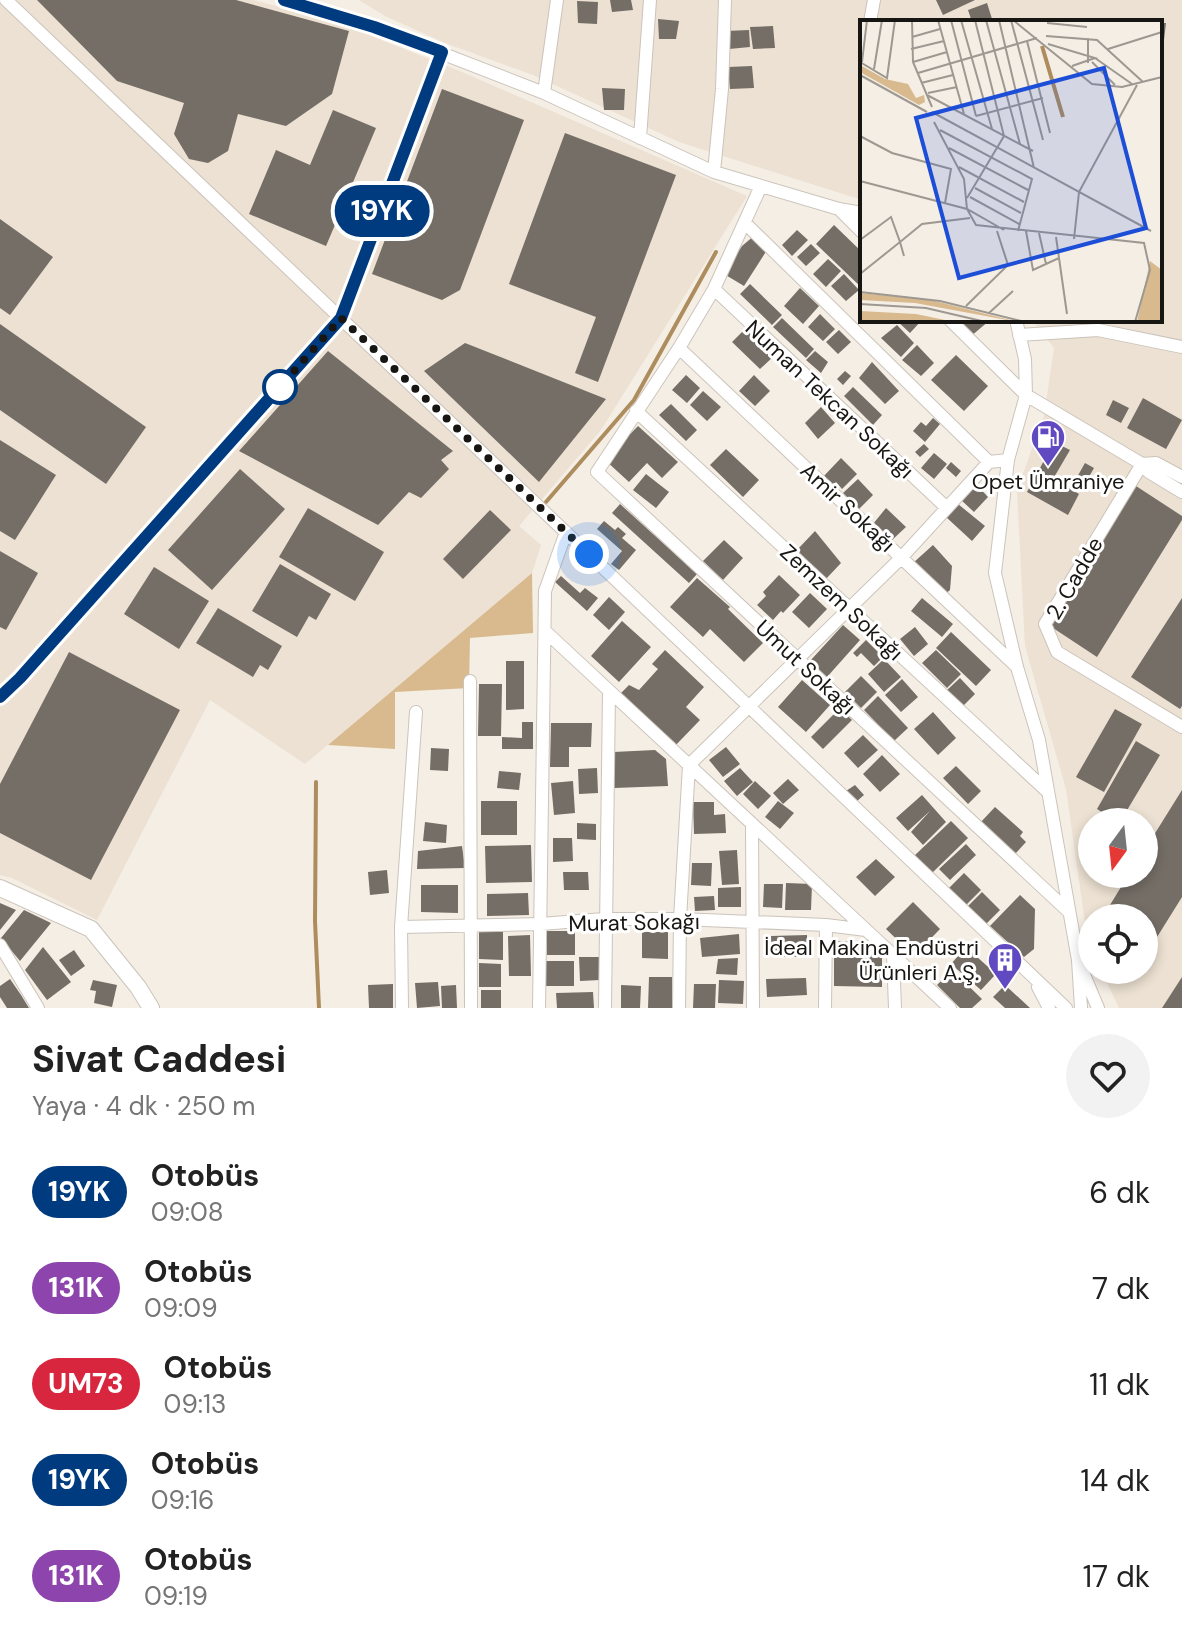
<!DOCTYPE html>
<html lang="tr">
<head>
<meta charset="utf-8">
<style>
	:root { --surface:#fff; --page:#f2f2f2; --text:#222; --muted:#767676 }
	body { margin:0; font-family:"DM Sans",sans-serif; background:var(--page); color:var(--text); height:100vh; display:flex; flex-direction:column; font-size:30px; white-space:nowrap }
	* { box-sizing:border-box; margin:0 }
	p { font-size:26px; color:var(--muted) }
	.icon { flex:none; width:44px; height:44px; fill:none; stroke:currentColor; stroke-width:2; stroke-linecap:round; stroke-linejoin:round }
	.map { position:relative; height:1008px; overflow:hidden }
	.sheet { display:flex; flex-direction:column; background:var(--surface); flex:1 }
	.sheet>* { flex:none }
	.badge { padding:0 16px; border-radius:26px; font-size:28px; line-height:52px }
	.needle { width:52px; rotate:195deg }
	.tools { position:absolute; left:1078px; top:808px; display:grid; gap:16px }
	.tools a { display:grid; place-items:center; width:80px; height:80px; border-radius:50%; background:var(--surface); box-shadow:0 4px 12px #0003; font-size:40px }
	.you { position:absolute; width:40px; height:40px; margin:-20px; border:6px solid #fff; border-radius:50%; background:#1a73e8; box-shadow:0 0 0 12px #1a73e833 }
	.map>.badge { position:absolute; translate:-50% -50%; box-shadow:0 0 0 4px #fff }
	.round { display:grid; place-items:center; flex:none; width:84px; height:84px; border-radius:42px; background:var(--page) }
	.summary { display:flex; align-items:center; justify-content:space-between; height:136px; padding:0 32px }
	h1 { font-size:38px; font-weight:700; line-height:60px }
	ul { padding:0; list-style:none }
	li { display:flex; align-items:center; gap:24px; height:96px; padding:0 32px }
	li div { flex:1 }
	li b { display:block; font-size:30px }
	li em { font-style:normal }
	li .badge { min-width:88px; font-weight:700; text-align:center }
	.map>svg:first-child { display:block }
</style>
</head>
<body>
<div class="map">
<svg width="1182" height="1008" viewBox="0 0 1182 1008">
	<rect width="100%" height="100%" fill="#f5eee5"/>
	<!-- built -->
	<path fill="#ece1d2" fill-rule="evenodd" d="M0,0H253L336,22L462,72L747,196L601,430L519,526L541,545L532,573L305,764L210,700L97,920L12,878L0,875Z
		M359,0H1182V1008H1119L1101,970H1144V918H1092V952L1088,944L1066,789L1025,646L1017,490L1044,416L1054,348L1032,320H1160V22H862V200L679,142L533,75L445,43L385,16ZM1092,822H1144V874H1092Z"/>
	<!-- green -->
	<path fill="#d8ba8e" d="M532,573L533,633L470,638L469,688L395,692V749L328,745Z"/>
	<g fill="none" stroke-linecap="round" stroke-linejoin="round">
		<!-- stream -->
		<path stroke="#ad8d5e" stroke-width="4" d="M546,502L634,400L716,252
			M316,782L315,921L319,1008"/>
	</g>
	<!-- building -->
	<path fill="#746e66" d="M37,0H236L349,31L332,94L286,126L238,114L228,151L208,163L189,159L174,134L184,103L117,81Z
		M610,0H631L633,10L612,12Z
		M936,0H975L943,15Z
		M577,1L598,2L597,24L578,23Z
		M987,3L993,22H972L968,10Z
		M658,19L679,21L676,39H659Z
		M1160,23H1166L1162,57H1160Z
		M773,26L775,48L753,49L750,27Z
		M749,30L750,47L729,49L726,31Z
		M752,66L754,88L730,89L728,67Z
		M602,88L625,89L624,110H604Z
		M442,89L524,120L460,290L442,300L372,274Z
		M333,110L376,128L326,246L249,214L276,150L310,165Z
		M565,133L676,175L598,382L575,373L596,317L509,284Z
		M0,219L53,257L10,315L0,308Z
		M834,225L862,252V288L816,244Z
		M797,230L808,240L792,256L782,245Z
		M755,235L767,250L744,286L724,274L742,246Z
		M811,244L820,253L806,266L797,257Z
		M828,259L841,271L826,287L813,274Z
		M844,274L859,290L846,301L831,286Z
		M750,284L782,315L772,325L740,294Z
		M800,288L819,306L803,324L784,306Z
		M820,314L835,329L823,341L808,327Z
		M782,318L814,349L806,358L773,327Z
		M896,320H922L910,333Z
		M955,320H990L970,337Z
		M0,324L146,427L106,484L0,410Z
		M897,325L914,343L901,357L881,338Z
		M747,327L775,355L760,369L732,342Z
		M839,330L851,342L838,354L826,342Z
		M465,343L606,399L539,482L424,371Z
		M917,345L934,363L921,376L902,360Z
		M328,351L453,451L441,460L449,469L421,498L409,492L378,525L239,451Z
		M815,351L828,362L821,373L806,360Z
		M956,355L988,386L964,411L931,380Z
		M872,362L899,391L885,404L859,378Z
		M845,371L851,376L843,385L837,379Z
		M686,375L700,388L687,403L672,390Z
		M754,375L770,391L755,406L739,391Z
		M853,387L882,415L873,425L844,396Z
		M703,391L721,407L707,421L690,405Z
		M1143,398L1182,420L1166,449L1127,428Z
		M1113,400L1129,408L1121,423L1106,415Z
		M671,404L697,430L686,441L659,415Z
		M821,407L835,423L818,439L805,423Z
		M933,418L940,424L925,442L913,431L921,422L926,426Z
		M638,426L678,462L662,478L647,463L629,482L605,460Z
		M0,440L56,475L15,540L0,531Z
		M1054,442L1070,450L1053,479L1079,494L1068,515L1027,492Z
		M924,444L929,449L920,457L915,452Z
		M726,449L759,480L743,497L710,465Z
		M934,453L947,464L934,479L921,468Z
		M841,458L857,474L842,489L836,482L832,486L823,477Z
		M951,462L961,471L956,477L946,468Z
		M1085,463L1094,468L1081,491L1072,486Z
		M240,469L285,509L212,590L168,550Z
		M646,474L669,492L656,508L633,490Z
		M858,479L873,495L859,509L843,493Z
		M975,483L988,497L974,512L960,499Z
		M1136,486L1182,516V520L1097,657L1050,626Z
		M620,504L697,574L689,583L612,513Z
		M958,504L985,526L972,541L946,517Z
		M308,508L384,552L355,601L279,557Z
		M886,508L906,527L891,541L873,524Z
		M490,510L511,530L463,579L443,559Z
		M604,521L615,530L618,527L626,534L622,538L636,550L619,570L611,564L622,551L597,529Z
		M815,531L841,563L825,580L797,550Z
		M724,540L743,558L723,580L703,561Z
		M933,545L952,566L950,590L943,596L913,563Z
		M0,551L38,573L6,630L0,627Z
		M280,564L331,594L316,620L309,616L297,637L252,611Z
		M154,567L209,601L179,649L124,614Z
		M779,575L800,595L783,613L781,611L773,620L757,605L766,596L763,592Z
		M561,576L580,593L585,588L598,598L587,611L555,582Z
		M697,578L730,607L728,609L763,643L744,662L710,629L703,637L670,607Z
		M810,593L827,609L809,628L792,612Z
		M609,597L625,612L609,630L593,615Z
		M922,598L953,624L942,637L911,611Z
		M1182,598V706L1180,709L1131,677Z
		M218,608L282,646L268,670L260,665L253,677L196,643Z
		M622,621L651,647L619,682L591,656Z
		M843,625L860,640L827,677L810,661Z
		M915,627L928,644L914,656L900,639Z
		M951,632L991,670L976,686L936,648Z
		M866,640L883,657L874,666L861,653L857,657L853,653Z
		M665,650L704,687L686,707L700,720L674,747L618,696L629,685L639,690L658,669L652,664Z
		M936,650L961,674L947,688L922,663Z
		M69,652L180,710L91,880L0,833V784Z
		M884,659L901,677L884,692L868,674Z
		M506,661H524V709L506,710Z
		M861,676L877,692L861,708L845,692Z
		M960,678L975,694L962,707L946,691Z
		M902,679L918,697L901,712L885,695Z
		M802,680L830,705L806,732L778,707Z
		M479,684H502L501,736H478Z
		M878,696L908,728L894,741L864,710Z
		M840,708L852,720L823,749L811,737Z
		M1115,709L1142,724L1104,792L1076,777Z
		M933,712L956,738L938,755L914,729Z
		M522,722H533V749H502V737L522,738Z
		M551,723H592L591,747H569V767H550Z
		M863,735L878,750L858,768L844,753Z
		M1136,741L1160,755L1120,822H1117L1097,809Z
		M726,747L740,764L723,777L709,760Z
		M431,748L449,749L448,771L430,770Z
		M655,750L666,759L668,786L614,788L613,752Z
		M882,755L900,774L880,792L863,774Z
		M956,766L981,791L968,804L943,778Z
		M597,768L598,793L579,794L578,769Z
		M740,768L753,782L737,796L724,781Z
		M499,771L521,773L519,790L497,788Z
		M788,779L799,790L783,804L773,793Z
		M573,781L575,813L554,815L551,783Z
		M755,781L771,796L758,809L743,794Z
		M855,785L864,795L856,802L846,791Z
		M1182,790V897L1144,958V918H1102L1129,874H1144V851Z
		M922,795L946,822L923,845L911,832L930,811L908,831L896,818Z
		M481,801H517V835H481Z
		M778,801L794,813L780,829L765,817Z
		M693,802H714V815L725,814L726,833L694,834Z
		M995,807L1023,832L1020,836L1026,842L1015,854L980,823Z
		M951,821L968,838L931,874L914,856Z
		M425,822L447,825L446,843L423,841Z
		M577,823L596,824V840L577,839Z
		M553,838H572L573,861L553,862Z
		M966,844L976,855L950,880L939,869Z
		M531,845L532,882L486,883L485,846Z
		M462,846L465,868L417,869L418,851Z
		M737,850L739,884L722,885L719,851Z
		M876,859L895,877L875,896L856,877Z
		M692,863H712L711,886L691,885Z
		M387,870L389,893L370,895L368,872Z
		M563,872H588L589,890H564Z
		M964,873L981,890L966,905L949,888Z
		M786,883L812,884L811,910H785Z
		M764,884H783L782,908L763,907Z
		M421,885H458V913L421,912Z
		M741,887V907H718V888Z
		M982,892L1000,910L985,925L967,907Z
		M528,893L529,915L487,916V894Z
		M1020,895L1035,909L1034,949L1024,957L990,926Z
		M714,896L715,910L695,911L694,897Z
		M913,902L940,929L914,956L886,929Z
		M0,903L16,910L0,930Z
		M24,910L51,923L20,961L1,938Z
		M547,931H575V955H547Z
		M479,932H503V960L479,959Z
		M642,932H668V959L642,958Z
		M739,934L740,954L702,957L700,938Z
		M530,935L531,976H509L508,936Z
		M807,935V957H772L771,936Z
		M834,941L870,942L882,956V987L834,986Z
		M43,947L71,982L47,1000L25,970Z
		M966,947L996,974L981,990L951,964Z
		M74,950L85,966L71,976L59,960Z
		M579,957H600V980L580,981Z
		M738,958L737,975L716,974L718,959Z
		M546,961H574V986H545Z
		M479,963L501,964V987H479Z
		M952,970L982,999L972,1008H960L937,985Z
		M649,977H672V1008H648Z
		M1182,977V1008H1162Z
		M806,978L807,995L767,997L766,979Z
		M10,979L21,995L29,1008H7L0,997V986Z
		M93,980L117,985L112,1007L94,1003L96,991L90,990Z
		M719,980L744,981L743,1004L718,1003Z
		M438,982L440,1006L417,1008L415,983Z
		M393,984V1008H369L368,985Z
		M694,984H716L715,1008H693Z
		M456,985L457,1008H442L441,986Z
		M621,985L641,986L640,1008H621Z
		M1005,985L1030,1008H1005L993,997Z
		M481,990H501V1008H481Z
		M593,992L594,1008H557L556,993Z"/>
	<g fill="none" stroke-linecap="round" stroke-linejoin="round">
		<!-- minor casing -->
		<g stroke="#cbc4bb" stroke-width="14">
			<path id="minor" d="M6,0L1066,1008
				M284,0L374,27L544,93L714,172L839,209L862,213
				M870,22L874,0
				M544,93L557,0
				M640,138L650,0
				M714,172L722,89L725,0
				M761,186L714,289L679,348L597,472L1068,911
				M839,209L862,232
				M745,223L989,462
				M714,289L947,508
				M950,320L1026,395L1142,464L1149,472L1182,492
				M1016,320L1025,359L1026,395L1008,460L995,573L1017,667L1039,740L1078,960
				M1019,335L1098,330L1182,347
				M679,348L1017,667
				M636,411L1048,792
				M1142,464L1045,624L1057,652L1182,727
				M1142,464L1156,463L1182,477
				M545,631L950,1008
				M470,681L471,1008
				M0,697L20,678L341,318L442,52
				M752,824L753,1008
				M401,927L541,924L604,919H680L826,925L866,930
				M0,945L38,1008
				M893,955L895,1008
				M1038,987L1049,1008
				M402,1008L401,927L416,712
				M539,1008L545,591L566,532
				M605,1008L609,691
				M679,1008L680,919L689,765L901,558L989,462L1008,460
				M825,1008L826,925
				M1081,1008L1078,960L1098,1008"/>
		</g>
		<!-- major casing -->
		<g stroke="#cbc4bb" stroke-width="18">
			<path id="major" d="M0,888L91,929L138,987L151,1008"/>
		</g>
		<!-- minor -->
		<use href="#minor" stroke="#fff" stroke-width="12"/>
		<!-- major -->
		<use href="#major" stroke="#fff" stroke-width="16"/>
	</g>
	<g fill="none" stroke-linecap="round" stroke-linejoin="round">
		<!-- line casing -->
		<g stroke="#fff" stroke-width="18">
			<path id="line" d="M0,697L20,678L341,318L442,52L374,27L284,0"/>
		</g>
		<!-- line -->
		<use href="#line" stroke="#003b80" stroke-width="12"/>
		<!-- walk -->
		<path stroke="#181613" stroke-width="8" stroke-dasharray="0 14.4" d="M280,387L273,395L341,318L589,554"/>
	</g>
	<!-- icons -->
	<defs>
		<g id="fuel-pin" transform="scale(1.8)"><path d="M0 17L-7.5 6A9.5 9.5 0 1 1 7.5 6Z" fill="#6149c2" stroke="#fff"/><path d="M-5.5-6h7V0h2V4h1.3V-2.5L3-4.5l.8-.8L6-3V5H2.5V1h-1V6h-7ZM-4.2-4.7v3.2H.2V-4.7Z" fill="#fff"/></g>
		<g id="building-pin" transform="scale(1.8)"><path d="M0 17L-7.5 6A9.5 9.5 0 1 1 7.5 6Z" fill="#6149c2" stroke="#fff"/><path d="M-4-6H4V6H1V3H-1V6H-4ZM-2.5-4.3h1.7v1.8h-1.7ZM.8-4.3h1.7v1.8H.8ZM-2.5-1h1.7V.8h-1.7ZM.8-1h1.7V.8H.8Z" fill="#fff"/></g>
	</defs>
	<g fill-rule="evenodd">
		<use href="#fuel-pin" x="1048" y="437"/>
		<use href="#building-pin" x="1005" y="960"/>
	</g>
	<!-- markers -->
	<circle fill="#fff" stroke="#003b80" stroke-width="4" cx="280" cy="387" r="16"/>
	<g text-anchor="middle" stroke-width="6" stroke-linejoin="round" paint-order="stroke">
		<!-- street labels -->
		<g font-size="22" fill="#181613" stroke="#fff">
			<text transform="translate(830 399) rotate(43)" y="8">Numan Tekcan Sokağı</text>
			<text transform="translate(848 507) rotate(43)" y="8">Amir Sokağı</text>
			<text transform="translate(1074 578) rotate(-60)" y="8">2. Cadde</text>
			<text transform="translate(842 602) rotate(43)" y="8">Zemzem Sokağı</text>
			<text transform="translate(806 667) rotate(43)" y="8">Umut Sokağı</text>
			<text transform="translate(634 922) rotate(-1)" y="8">Murat Sokağı</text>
		</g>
		<!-- poi labels -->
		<g font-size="22" fill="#181613" stroke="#fff">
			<text x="1048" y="489">Opet Ümraniye</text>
			<text x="979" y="955" text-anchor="end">İdeal Makina Endüstri<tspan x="979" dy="25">Ürünleri A.Ş.</tspan></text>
		</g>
	</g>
	<!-- overview -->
	<g transform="translate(860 20)">
		<rect width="302" height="302" fill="#f5eee5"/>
		<path d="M0,45L25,59L48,64L56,78L64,75L65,82L59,85L0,52ZM290,241L302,250V302H277ZM0,273L71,280L158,302L55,283L0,280ZM0,291L56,294L95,302L0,300Z" fill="#d8ba8e"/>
		<path fill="none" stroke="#ad8d5e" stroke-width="4" d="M182,26L203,97"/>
		<path fill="none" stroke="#9d9891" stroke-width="2" d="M52,0L53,42L72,87M78,0L104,94M91,0L116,96M101,0L132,109M126,0L160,124M139,0L174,148M151,0L183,120M153,0L232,64L262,67L302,57M187,3L227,7M186,16L237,20L283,62M52,17L80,9M167,21L190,113M188,24L235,38L212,46M51,29L84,21M248,29L302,12M235,38L272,64M0,42L27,58L35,0M2,42L7,0M53,42L87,32M232,42L255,65M228,43V18M14,49L22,0M58,53L177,18M0,55L67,92M61,63L93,55M68,73L97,67M67,75L173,131M72,92L291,211M116,96L183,78M74,102L104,159L107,189L116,205L284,223L290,250L275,302M80,110L172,159L158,211M0,116L32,133L91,149L85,183M89,128L168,170M99,147L164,182M0,161L107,189L144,210M115,168L161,193M110,177L159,204M107,178L144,116L115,0M166,211L173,250L199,238M179,213L186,244M196,217L207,294M214,219L219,172L277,65M0,220L31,197L40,222L0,254M44,236L40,222L62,204L110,198M0,272L80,281L165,302M0,284L66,288L126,302M106,286L148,245L137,211M129,293L153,271M4,302H44"/>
		<path fill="#1d4ed8" fill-opacity="0.15" stroke="#1d4ed8" stroke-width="4" d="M244,48L286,208L99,258L56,98Z"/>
		<rect width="302" height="302" fill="none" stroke="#181613" stroke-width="4"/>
	</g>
</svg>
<div class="tools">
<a><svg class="needle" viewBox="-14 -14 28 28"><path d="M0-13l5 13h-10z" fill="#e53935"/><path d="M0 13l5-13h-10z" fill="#767676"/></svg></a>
<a><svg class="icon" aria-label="locate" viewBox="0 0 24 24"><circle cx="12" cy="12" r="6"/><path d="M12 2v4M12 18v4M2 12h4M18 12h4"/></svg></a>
</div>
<div class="you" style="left:589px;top:554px"></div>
<b class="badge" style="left:382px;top:211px;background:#003b80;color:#fff">19YK</b>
</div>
<section class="sheet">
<div class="summary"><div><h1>Sivat Caddesi</h1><p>Yaya · 4 dk · 250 m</p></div><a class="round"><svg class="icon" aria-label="heart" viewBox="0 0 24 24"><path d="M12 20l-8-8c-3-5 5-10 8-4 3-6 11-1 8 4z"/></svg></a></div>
<ul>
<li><span class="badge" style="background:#003b80;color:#fff">19YK</span><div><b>Otobüs</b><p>09:08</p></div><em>6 dk</em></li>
<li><span class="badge" style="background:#8e44ad;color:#fff">131K</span><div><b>Otobüs</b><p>09:09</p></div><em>7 dk</em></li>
<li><span class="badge" style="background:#d7263d;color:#fff">UM73</span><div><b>Otobüs</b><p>09:13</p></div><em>11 dk</em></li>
<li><span class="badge" style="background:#003b80;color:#fff">19YK</span><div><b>Otobüs</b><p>09:16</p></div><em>14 dk</em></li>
<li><span class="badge" style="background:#8e44ad;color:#fff">131K</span><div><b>Otobüs</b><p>09:19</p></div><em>17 dk</em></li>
</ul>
</section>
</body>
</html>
